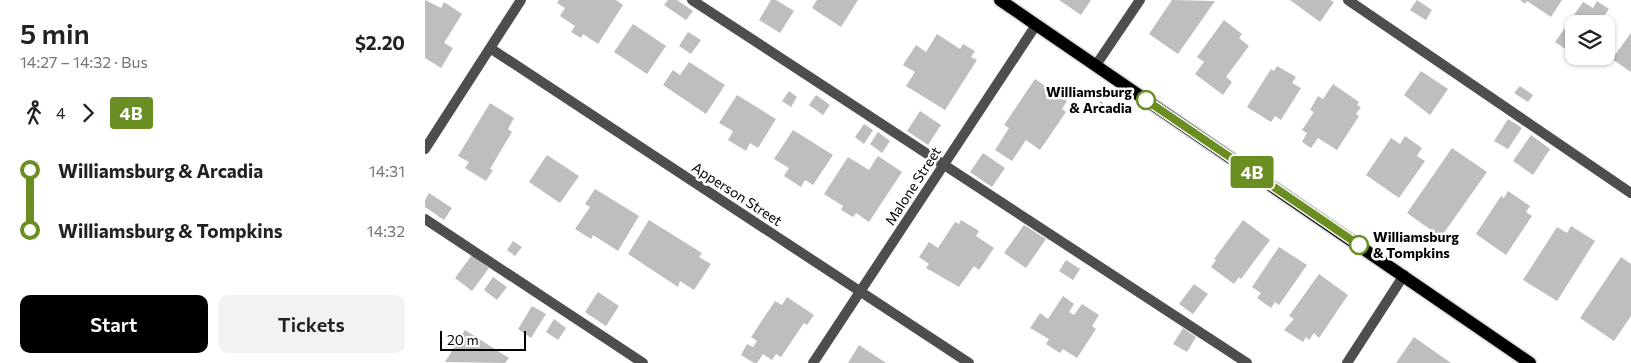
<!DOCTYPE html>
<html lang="en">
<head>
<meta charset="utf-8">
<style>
	:root { --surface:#fff; --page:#f2f2f2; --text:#222; --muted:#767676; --accent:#000 }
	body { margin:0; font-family:Commissioner,sans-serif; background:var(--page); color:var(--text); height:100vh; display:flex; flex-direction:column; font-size:19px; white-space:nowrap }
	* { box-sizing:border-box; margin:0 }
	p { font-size:16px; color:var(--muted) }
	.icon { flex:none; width:28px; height:28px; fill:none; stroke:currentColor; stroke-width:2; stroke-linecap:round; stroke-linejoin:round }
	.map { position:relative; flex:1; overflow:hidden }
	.drawer { display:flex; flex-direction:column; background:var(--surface); width:425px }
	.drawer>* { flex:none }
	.badge { padding:0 10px; border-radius:4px; font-size:18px; line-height:32px }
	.tools { position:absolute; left:1140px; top:15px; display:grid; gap:10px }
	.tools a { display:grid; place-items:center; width:50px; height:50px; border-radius:10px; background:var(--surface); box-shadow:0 1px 4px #0004; font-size:25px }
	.scale { position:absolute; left:15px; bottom:12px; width:86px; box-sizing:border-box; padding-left:5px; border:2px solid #000; border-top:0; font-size:14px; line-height:18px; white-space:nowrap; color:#000; -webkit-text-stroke:4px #fff; paint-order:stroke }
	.map>.badge { position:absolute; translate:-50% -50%; box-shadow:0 0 0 2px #fff }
	.legs { display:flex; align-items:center; gap:8px; height:55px; padding:0 20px; font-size:16px }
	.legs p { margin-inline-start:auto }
	.head { display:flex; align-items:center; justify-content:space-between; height:85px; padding:0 20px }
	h1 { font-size:28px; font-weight:600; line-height:38px }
	.button { display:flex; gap:10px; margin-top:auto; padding:10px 20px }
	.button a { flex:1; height:58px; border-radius:10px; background:var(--accent); color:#fff; font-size:20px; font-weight:600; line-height:58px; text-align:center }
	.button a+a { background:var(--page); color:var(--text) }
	ul { padding:0 20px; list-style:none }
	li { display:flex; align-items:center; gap:18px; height:60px; font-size:19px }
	li i { display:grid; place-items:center; width:8px; height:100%; margin:0 6px; background:currentColor }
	li i::after { content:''; width:12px; height:12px; margin:-6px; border:4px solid; border-radius:50%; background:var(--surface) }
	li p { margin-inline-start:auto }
	li:first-child i { background:linear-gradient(#0000 50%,currentColor 0) }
	li:last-child i { background:linear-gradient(currentColor 50%,#0000 0) }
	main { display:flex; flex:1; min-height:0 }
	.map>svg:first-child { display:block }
</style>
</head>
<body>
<main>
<section class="drawer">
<div class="head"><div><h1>5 min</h1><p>14:27 – 14:32 · Bus</p></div><b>$2.20</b></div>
<div class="legs"><svg class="icon" aria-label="walk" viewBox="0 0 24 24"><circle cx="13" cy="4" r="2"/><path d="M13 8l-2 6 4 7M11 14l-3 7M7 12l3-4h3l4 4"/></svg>4<svg class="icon" aria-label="forward" viewBox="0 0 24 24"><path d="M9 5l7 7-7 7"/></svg><b class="badge" style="background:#6b8e23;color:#fff">4B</b></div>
<ul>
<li><i style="color:#6b8e23"></i><b>Williamsburg &amp; Arcadia</b><p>14:31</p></li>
<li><i style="color:#6b8e23"></i><b>Williamsburg &amp; Tompkins</b><p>14:32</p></li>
</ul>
<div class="button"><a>Start</a><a>Tickets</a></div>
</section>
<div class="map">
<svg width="1206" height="363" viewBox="0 0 1206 363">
	<rect width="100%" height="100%" fill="#fff"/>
	<!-- building -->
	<path fill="#bebebe" d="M0,0L16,8L19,2L37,14L19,43L28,48L16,68L0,58Z
		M134,0H191L198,5L173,44L158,34L156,38L146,32L150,26L135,16L140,8L132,3Z
		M243,0H252L268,11L261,20L239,5Z
		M346,0H351L369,11L355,33L334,20Z
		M392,0H433L416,27L387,8Z
		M634,0H666L656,15Z
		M747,0L790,1L753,54L724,34Z
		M865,0H905L909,2L895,22Z
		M992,0L1007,10L1001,20L985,10Z
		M1095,0H1137L1126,17L1102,1L1100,4Z
		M1172,1L1184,9L1179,16L1188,22L1181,32V24H1149L1148,54L1130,42L1158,2L1168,8Z
		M799,20L817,34L814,38L824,46L801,77L807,82L798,95L770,74L779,62L772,57Z
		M208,24L241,46L222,74L189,52Z
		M263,32L276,40L266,54L254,46Z
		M1206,33V72L1187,59Z
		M512,34L535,49L538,44L550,51L546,57L552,60L520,110L481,86L490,72L478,65L491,45L501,52Z
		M264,62L300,85L281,114L238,85L248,70L255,75Z
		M852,66L871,77L867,83L876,88L856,120L850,116L846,122L822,107L846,69L849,71Z
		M996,71L1023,89L1005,115L979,95Z
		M610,79L642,101L637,109L641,112L615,150L601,140L587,161L570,150L584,128L579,125Z
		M908,84L934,102L932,105L936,107L931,114L934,116L912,150L893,138L886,148L877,142L882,133L877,130L889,112L885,110L893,96L898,99Z
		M1095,86L1108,95L1103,102L1089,93Z
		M364,91L372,97L366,107L357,101Z
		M312,95L351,119L333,148L325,143L321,151L303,140L308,131L294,123Z
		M391,95L405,105L398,115L384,105Z
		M65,103L89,118L83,129L87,132L65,169L68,170L61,181L40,168L44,162L33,156Z
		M495,111L516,125L503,145L482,131Z
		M1083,119L1097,128L1083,149L1069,141Z
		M439,124L448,130L439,144L430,137Z
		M368,130L408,155L388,185L380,180L376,187L359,176L364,168L349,159Z
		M453,132L465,141L457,153L445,144Z
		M1106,135L1125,149L1108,175L1088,161Z
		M980,136L997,148L992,156L1000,161L974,198L941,175L966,138L975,144Z
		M1027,148L1062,172L1016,237L982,213Z
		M558,153L580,168L567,187L545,172Z
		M122,155L154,176L135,203L104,182Z
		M453,156L477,172L444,222L431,213L428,217L416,210L418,206L399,194L423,157L444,170Z
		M170,189L214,216L193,251L168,235L166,239L150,229L165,207L160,204Z
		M1083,191L1105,206L1101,212L1107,216L1081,255L1051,234L1076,196L1079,198Z
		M4,193L27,208L19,220L0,207V200Z
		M224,220L277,253L274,257L286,264L269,290L255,281L253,287L203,254Z
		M536,220L554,231L551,236L569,248L554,270L549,266L534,287L501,268L504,264L494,257L504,242L513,248L530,222L534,224Z
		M818,220L845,240L816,279L814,277L809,284L786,267L791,260L789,259Z
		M599,225L621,239L601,268L579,253Z
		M1146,226L1170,241L1132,301L1098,280L1132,227L1142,233Z
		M88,241L97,247L90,256L82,250Z
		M854,247L882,265L854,305L850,302L846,308L832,298L836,293L827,287Z
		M47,255L64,268L47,291L30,278Z
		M1196,257L1206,264V316L1189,341L1155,318Z
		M641,260L655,269L648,280L634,271Z
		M894,274L923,295L894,338L889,333L884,340L881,337L878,342L859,330L869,319L864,316Z
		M68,277L82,287L72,300L59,290Z
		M769,284L783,294L768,314L754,304Z
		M173,292L194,306L181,326L160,312Z
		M638,296L649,304L644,312L649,315L657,304L674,315L667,326L671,329L652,358L638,349L635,353L621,344L624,339L605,328L615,313L623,319Z
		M362,297L389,315L382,325L379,323L356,357L351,354L347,360L338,354L332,363H329L316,355L322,344L328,347L332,341L326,337L350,301L357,305Z
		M107,306L121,314L106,338L93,329Z
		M129,319L141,328L133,340L121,332Z
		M758,328L771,337L762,352L748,344Z
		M40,330L84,358L80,363L20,362Z
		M989,337L1026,363H971Z
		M434,345L461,363H423Z"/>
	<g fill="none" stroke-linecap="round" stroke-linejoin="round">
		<!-- primary casing -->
		<g stroke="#dbdbdb" stroke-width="15">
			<path id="primary" d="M575,0L1105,363"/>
		</g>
		<!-- path -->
		<path stroke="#707070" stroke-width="3" stroke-dasharray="1 2.5" stroke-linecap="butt" d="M674,106L678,101"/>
		<!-- lane -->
		<path stroke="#4e4e4e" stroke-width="10" d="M267,0L822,363
			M923,0L1206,193
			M0,219L218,363"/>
		<!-- street -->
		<path stroke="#4e4e4e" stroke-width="10" d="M65,48L544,363
			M671,65L715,0
			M0,149L96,0
			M388,363L611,25
			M922,363L979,275"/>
		<!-- primary -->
		<use href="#primary" stroke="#000" stroke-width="12"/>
	</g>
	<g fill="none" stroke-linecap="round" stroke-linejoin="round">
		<!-- line-1 casing -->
		<g stroke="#fff" stroke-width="11">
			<path id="line-1" d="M721,100L934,245"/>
		</g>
		<!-- line-1 -->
		<use href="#line-1" stroke="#6b8e23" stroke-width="8"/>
	</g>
	<!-- markers -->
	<g fill="#fff" stroke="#6b8e23" stroke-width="2.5">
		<circle cx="721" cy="100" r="9"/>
		<circle cx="934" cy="245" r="9"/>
	</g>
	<g text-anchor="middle" stroke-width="5" stroke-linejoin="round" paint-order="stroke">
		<!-- stop labels -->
		<g font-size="14" font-weight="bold" fill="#000" stroke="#fff" text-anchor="end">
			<text x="707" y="97">Williamsburg<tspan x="707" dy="16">&amp; Arcadia</tspan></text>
			<text x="948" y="242" text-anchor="start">Williamsburg<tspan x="948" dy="16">&amp; Tompkins</tspan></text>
		</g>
		<!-- street labels -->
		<g font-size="14" fill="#000" stroke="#fff">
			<text transform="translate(488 186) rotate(-57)" y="5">Malone Street</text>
			<text transform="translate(312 194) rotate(33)" y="5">Apperson Street</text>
		</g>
	</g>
</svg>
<div class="tools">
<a><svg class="icon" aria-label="layers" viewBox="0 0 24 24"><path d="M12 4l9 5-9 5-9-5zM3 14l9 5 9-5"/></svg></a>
</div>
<div class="scale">20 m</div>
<b class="badge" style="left:827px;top:172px;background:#6b8e23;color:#fff">4B</b>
</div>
</main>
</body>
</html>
